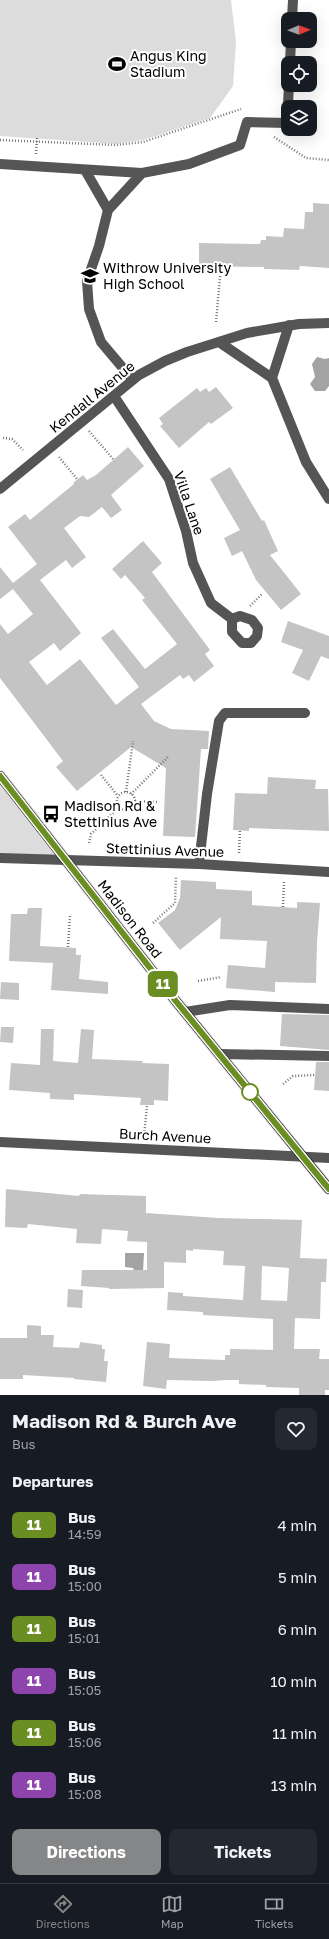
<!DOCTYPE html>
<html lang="en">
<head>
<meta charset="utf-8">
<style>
	:root { --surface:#171b24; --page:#242831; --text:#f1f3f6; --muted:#9ea1a6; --line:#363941; --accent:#858687 }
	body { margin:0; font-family:"Golos Text",sans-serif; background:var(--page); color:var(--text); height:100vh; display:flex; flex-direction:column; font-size:15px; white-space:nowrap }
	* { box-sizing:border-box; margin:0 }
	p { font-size:13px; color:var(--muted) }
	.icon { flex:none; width:22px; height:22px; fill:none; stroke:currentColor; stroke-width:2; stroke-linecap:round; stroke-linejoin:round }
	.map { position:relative; height:1395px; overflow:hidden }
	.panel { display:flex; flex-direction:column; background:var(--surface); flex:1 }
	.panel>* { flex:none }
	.badge { padding:0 8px; border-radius:6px; font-size:14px; line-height:26px }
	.needle { width:26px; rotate:89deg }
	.tools { position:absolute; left:281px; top:12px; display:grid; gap:8px }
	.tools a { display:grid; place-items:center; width:36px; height:36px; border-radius:8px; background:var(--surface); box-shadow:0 4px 16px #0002; font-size:20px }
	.map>.badge { position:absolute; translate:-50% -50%; box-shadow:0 0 0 2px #fff }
	h2 { padding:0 12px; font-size:15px; line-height:36px }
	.round { display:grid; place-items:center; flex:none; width:42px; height:42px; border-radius:8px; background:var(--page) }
	.headline { display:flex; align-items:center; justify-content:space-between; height:68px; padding:0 12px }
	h1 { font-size:19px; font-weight:700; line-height:30px }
	.cta { display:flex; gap:8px; margin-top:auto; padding:8px 12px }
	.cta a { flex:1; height:46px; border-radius:8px; background:var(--accent); color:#fff; font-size:16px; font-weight:700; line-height:46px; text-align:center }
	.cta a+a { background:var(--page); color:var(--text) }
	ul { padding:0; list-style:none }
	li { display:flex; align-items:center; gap:12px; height:52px; padding:0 12px }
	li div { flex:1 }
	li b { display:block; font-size:15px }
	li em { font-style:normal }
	li .badge { min-width:44px; font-weight:700; text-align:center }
	.dock { display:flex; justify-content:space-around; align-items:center; height:56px; border-top:1px solid var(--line); background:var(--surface); font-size:11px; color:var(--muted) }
	.dock a { display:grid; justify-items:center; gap:2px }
	.dock .on { color:var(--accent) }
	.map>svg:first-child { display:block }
</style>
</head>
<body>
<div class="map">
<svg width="329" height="1395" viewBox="0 0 329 1395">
	<rect width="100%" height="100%" fill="#fff"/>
	<!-- green -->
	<path fill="#dcdcdc" d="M0,0H231L236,42L233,86L210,118L143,140L116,144L0,136Z
		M0,776L65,859L0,858Z"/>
	<!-- water -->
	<path fill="#a3a3a3" d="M317,357L325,359L329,358V386L325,391H315L310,384L315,377L312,364Z
		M125,1253H144L143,1272L140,1282L133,1268L125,1267Z"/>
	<!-- building -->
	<path fill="#c4c4c4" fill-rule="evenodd" d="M313,203L329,204V268L300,266L299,270L264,269V267L199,266V243L260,244L261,240H266V236L283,237L284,228L304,229L305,212H313Z
		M216,387L233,408L211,424L209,422L179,448L160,426L163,424L159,418L197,388L200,392L206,388L209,392Z
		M128,447L144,466L111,495L122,510L111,518L102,507L89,517L80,516L64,528L86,557L72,568L66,560L40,580L81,633L60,651L54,643L29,662L47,685L80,659L116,705L139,687L101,638L113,629L145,669L177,644L142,600L145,598L125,575L121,579L112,569L143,541L162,563L152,572L210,650L205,654L214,666L194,682L189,675L183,679L180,675L141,704L154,721L171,729L209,731L208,749H201L195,837L163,836L166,768L131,747L77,791L56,767L63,761L0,678V624L8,634L33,614L13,589L0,599V567L13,583L37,564L8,527L25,514L30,520L74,484L73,483L83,475L87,480L96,475Z
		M230,467L262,521L264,520L278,551L270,555L301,594L281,610L256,580L242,551L232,556L224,538L240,530L210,479Z
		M288,621L329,636V659L321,656L309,681L292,673L303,650L281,642Z
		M268,777L316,780L315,789H328L329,831L249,828V831L233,830L235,793L267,794Z
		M181,880L216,882V889L252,891V905L297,908V902L320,903L317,942L316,983L275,982V992L226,988L228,965L265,968L267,941L220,939L221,917L180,950L158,923L175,910L180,898Z
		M28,908H42L40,946L76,948V955H81L79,979L108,982V994L51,990L53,963L9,961L11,914H27Z
		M1,982L19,983V1000L0,999Z
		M282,1014L329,1015V1050L280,1046Z
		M1,1027H14L13,1043L0,1042Z
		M41,1029H54L53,1061L78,1063L81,1029L94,1030L92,1059L143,1061L142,1063L169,1064L168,1101L154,1100V1105H140L141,1098L74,1094V1100L50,1099V1093L9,1090L11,1063L40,1065Z
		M316,1062H329V1091L314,1090Z
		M6,1189L79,1196L80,1194L146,1196V1213L218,1218L302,1220L300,1258L327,1259L326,1282H321L320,1319L295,1318L294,1349H320L319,1359H329V1390H325V1395H299V1388L266,1387V1385L239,1384V1380H225L212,1381L167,1380L166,1389L143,1386L147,1342L170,1344L169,1358L225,1360V1355H230V1349L273,1350V1319L203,1315V1312L167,1310L168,1292L183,1293V1296L243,1300L245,1266L223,1265L224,1251L193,1249V1251L186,1250V1263L164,1262V1288L109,1289V1288L81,1286L82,1270H147V1242L127,1241L128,1231L102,1229L101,1244L76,1243L77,1229L28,1224L27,1228L5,1227ZM262,1266L289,1268L287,1301L261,1300Z
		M68,1289L83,1290L82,1308L67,1307Z
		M27,1325L41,1326V1335H54L53,1347L79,1348L80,1342L102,1345V1349H105L104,1361H108L106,1382L74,1379V1378L23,1375V1379H0V1338H27Z"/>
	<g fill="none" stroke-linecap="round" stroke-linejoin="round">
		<!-- major casing -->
		<g stroke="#dbdbdb" stroke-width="12">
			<path id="major" d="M0,776L175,1000L329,1189"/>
		</g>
		<!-- path -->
		<path stroke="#777" stroke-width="2.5" stroke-dasharray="1 2" stroke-linecap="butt" d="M274,137L306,158L329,160
			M0,140L115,145L143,142L241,109
			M36,154L37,138
			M216,322L221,266
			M89,431L114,460
			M3,438L12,439L23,450
			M59,457L77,479
			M250,606L262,594
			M101,775L118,796
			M117 801a9 9 0 1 1 18 0a9 9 0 1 1-18 0Z
			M126,792L133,741
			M131,794L169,756
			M135,801L159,802
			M89,843L91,834L119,807
			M239,853L240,830
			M283,907L284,882
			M153,923L175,903L176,876
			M68,947L70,914
			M198,981L221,977
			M283,1084L293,1076L315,1075
			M144,1137L147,1105"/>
		<!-- minor -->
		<path stroke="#555" stroke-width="10" d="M292,19L293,0
			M290,63L291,41
			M0,164L142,173
			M85,170L108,210
			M219,342L272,378L306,462L329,499
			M272,378L289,325
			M133,380L101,342L89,309L87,281L99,246L108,210L142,173L189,164L240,145L247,122L287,123L289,85
			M114,396L169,479L186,531L193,563L211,603L232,619V632L242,643H251L257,636L258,628L252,620L240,616L232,619
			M0,489L139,375L165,361L187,352L247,333L299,324L329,323
			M0,858L199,864L329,872
			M199,864L207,794L219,721L225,713H305
			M185,1012L230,1005L329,1009
			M220,1054L329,1056
			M0,1142L329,1158"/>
		<!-- major -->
		<use href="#major" stroke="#000" stroke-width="10"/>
	</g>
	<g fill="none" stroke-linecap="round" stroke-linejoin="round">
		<!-- line casing -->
		<g stroke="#fff" stroke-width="9">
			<path id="line" d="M0,776L175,1000L329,1189"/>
		</g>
		<!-- line -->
		<use href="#line" stroke="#6b8e23" stroke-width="6"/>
	</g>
	<!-- icons -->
	<defs>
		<g id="stadium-bare" transform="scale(1.38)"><path d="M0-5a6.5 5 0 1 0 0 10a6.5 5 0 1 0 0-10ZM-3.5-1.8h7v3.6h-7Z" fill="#000" stroke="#fff" stroke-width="2.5" paint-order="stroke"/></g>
		<g id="school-bare" transform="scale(1.38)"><path d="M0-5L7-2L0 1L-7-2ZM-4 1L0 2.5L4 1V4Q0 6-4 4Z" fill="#000" stroke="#fff" stroke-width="2.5" paint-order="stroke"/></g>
		<g id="bus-bare" transform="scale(1.38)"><path d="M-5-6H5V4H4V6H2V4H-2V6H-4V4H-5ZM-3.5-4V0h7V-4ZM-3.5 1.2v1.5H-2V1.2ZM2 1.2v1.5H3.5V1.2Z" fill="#000" stroke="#fff" stroke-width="2.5" paint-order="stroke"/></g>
	</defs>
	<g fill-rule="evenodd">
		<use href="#stadium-bare" x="117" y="64"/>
		<use href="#school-bare" x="90" y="276"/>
		<use href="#bus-bare" x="51" y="814"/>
	</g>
	<!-- markers -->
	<circle fill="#fff" stroke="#6b8e23" stroke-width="2" cx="250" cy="1092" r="8"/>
	<g text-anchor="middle" stroke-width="4" stroke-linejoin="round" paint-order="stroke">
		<!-- poi labels -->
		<g font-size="14" fill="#000" stroke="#fff" text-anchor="start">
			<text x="130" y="61">Angus King<tspan x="130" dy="16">Stadium</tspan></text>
			<text x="103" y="273">Withrow University<tspan x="103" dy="16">High School</tspan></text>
			<text x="64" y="811">Madison Rd &amp;<tspan x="64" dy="16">Stettinius Ave</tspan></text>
		</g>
		<!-- street labels -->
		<g font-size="14" fill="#000" stroke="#fff">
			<text transform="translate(92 397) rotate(-39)" y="5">Kendall Avenue</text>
			<text transform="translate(189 503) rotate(71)" y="5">Villa Lane</text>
			<text transform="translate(165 850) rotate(2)" y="5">Stettinius Avenue</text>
			<text transform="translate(130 919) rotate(52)" y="5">Madison Road</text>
			<text transform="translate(165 1136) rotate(3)" y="5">Burch Avenue</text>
		</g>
	</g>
</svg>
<div class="tools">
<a><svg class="needle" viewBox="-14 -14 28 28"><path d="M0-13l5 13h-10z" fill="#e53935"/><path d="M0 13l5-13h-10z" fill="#9ea1a6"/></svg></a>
<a><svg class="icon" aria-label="locate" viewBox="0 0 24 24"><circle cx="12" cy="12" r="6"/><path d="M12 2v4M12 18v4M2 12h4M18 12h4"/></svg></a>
<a><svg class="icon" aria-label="layers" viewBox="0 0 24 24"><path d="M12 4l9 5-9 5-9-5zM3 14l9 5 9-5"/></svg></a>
</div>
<b class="badge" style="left:163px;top:984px;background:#6b8e23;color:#fff">11</b>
</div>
<section class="panel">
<div class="headline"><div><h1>Madison Rd &amp; Burch Ave</h1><p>Bus</p></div><a class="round"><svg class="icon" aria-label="heart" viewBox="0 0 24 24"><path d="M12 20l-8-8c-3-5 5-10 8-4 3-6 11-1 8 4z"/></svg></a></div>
<h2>Departures</h2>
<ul>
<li><span class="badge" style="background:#6b8e23;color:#fff">11</span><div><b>Bus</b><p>14:59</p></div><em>4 min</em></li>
<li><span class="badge" style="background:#8e44ad;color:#fff">11</span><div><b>Bus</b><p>15:00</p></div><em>5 min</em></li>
<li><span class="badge" style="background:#6b8e23;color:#fff">11</span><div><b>Bus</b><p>15:01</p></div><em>6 min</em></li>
<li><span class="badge" style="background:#8e44ad;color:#fff">11</span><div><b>Bus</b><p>15:05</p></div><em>10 min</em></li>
<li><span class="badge" style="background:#6b8e23;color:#fff">11</span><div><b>Bus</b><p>15:06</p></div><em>11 min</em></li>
<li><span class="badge" style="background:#8e44ad;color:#fff">11</span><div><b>Bus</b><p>15:08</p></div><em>13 min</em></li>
</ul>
<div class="cta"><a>Directions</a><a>Tickets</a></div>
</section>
<nav class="dock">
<a class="on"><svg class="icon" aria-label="directions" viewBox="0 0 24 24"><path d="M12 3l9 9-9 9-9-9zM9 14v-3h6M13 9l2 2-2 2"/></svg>Directions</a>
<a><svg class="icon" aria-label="map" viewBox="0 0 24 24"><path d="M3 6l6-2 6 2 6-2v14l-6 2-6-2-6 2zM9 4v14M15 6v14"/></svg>Map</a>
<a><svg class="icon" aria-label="tickets" viewBox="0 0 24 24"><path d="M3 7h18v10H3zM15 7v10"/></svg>Tickets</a>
</nav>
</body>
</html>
